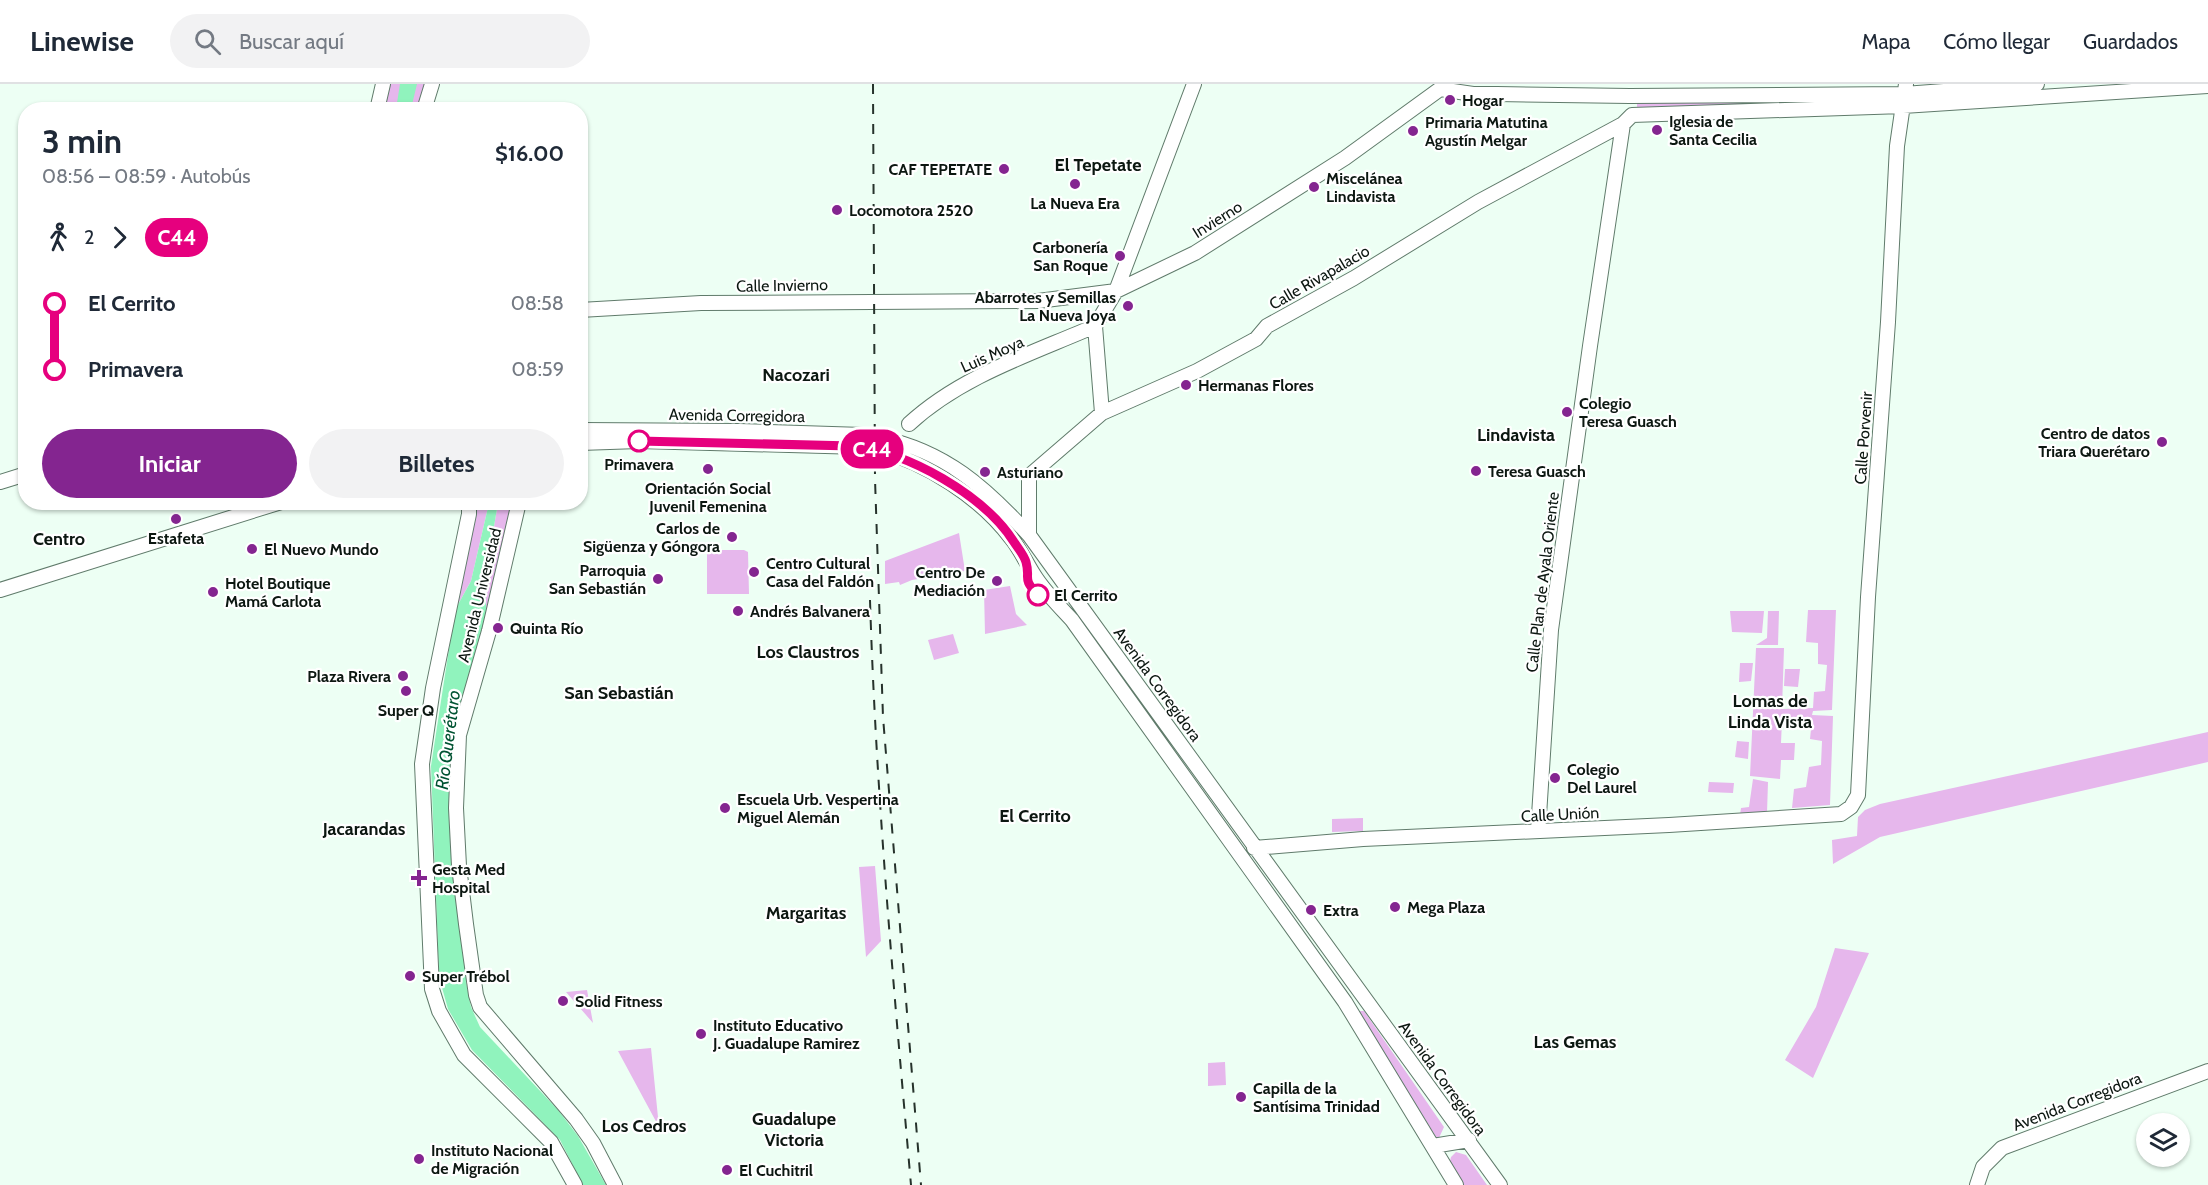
<!DOCTYPE html>
<html lang="es">
<head>
<meta charset="utf-8">
<style>
	:root { --surface:#fff; --page:#f2f2f3; --text:#1f2937; --muted:#747a83; --line:#e0e1e3; --accent:#842590 }
	body { margin:0; font-family:Cabin,sans-serif; background:var(--page); color:var(--text); height:100vh; display:flex; flex-direction:column; font-size:22px; white-space:nowrap }
	* { box-sizing:border-box; margin:0 }
	p { font-size:20px; color:var(--muted) }
	.icon { flex:none; width:33px; height:33px; fill:none; stroke:currentColor; stroke-width:2; stroke-linecap:round; stroke-linejoin:round }
	.map { position:relative; flex:1; overflow:hidden }
	.details { position:absolute; left:18px; top:18px; width:570px; height:408px; display:flex; flex-direction:column; background:var(--surface); border-radius:24px; box-shadow:0 2px 4px #0004 }
	.details>* { flex:none }
	.badge { padding:0 12px; border-radius:20px; font-size:21px; line-height:39px }
	.tools { position:absolute; left:2136px; top:1029px; display:grid; gap:12px }
	.tools a { display:grid; place-items:center; width:54px; height:54px; border-radius:50%; background:var(--surface); box-shadow:0 2px 4px #0004; font-size:30px }
	.map>.badge { position:absolute; translate:-50% -50%; box-shadow:0 0 0 3px #fff }
	.legs { display:flex; align-items:center; gap:9px; height:66px; padding:0 24px; font-size:20px }
	.legs p { margin-inline-start:auto }
	.summary { display:flex; align-items:center; justify-content:space-between; height:102px; padding:0 24px }
	h1 { font-size:33px; font-weight:700; line-height:45px }
	.primary-button { display:flex; gap:12px; margin-top:auto; padding:12px 24px }
	.primary-button a { flex:1; height:69px; border-radius:36px; background:var(--accent); color:#fff; font-size:24px; font-weight:700; line-height:69px; text-align:center }
	.primary-button a+a { background:var(--page); color:var(--text) }
	ul { padding:0 24px; list-style:none }
	li { display:flex; align-items:center; gap:21px; height:66px; font-size:22px }
	li i { display:grid; place-items:center; width:9px; height:100%; margin:0 8px; background:currentColor }
	li i::after { content:''; width:15px; height:15px; margin:-8px; border:4px solid; border-radius:50%; background:var(--surface) }
	li p { margin-inline-start:auto }
	li:first-child i { background:linear-gradient(#0000 50%,currentColor 0) }
	li:last-child i { background:linear-gradient(currentColor 50%,#0000 0) }
	header { display:flex; align-items:center; gap:36px; box-sizing:border-box; height:84px; padding:0 30px; background:var(--surface); border-bottom:2px solid var(--line) }
	header strong { font-size:28px }
	nav { display:flex; gap:33px; margin-inline-start:auto; font-size:21px }
	.search { width:420px; height:54px; background:var(--page); display:flex; align-items:center; gap:15px; box-sizing:border-box; padding:0 21px; border-radius:33px; color:var(--muted); font-size:22px }
	.map>svg:first-child { display:block }
</style>
</head>
<body>
<header>
<strong>Linewise</strong>
<div class="search"><svg class="icon" aria-label="search" viewBox="0 0 24 24"><circle cx="10" cy="10" r="6"/><path d="M15 15l6 6"/></svg>Buscar aquí</div>
<nav><a>Mapa</a><a>Cómo llegar</a><a>Guardados</a></nav>
</header>
<div class="map">
<svg width="2208" height="1101" viewBox="0 0 2208 1101">
	<rect width="100%" height="100%" fill="#edfff4"/>
	<!-- green -->
	<path fill="#e6b7ec" d="M388,0H425L420,25L382,26Z
		M1819,13L1820,22L1637,26V17Z
		M469,419H489L471,497L455,526Z
		M498,419H519L486,529V489Z
		M959,449L965,487L912,496L900,501L899,498L885,500V477Z
		M707,466H744L748,468L749,510H707Z
		M1010,502L1016,530L1027,541L985,550L984,506Z
		M1808,526H1836L1832,626L1813,627L1812,631L1833,632L1830,721L1792,724L1794,705L1806,703L1809,683L1821,681L1822,657L1810,655L1812,635L1782,636L1781,659H1795L1794,676H1781L1780,695L1750,692L1756,564H1784L1782,625L1813,624L1814,608L1825,607L1827,581L1818,580V559L1806,558Z
		M1730,527H1764L1762,549L1732,548Z
		M1768,527H1779L1778,561H1756L1767,554Z
		M953,550L959,569L934,576L928,556Z
		M1740,579H1753L1751,597L1739,598Z
		M1785,585H1800L1798,603L1784,602Z
		M2208,648V678L1880,753L1833,780L1832,756L1857,752L1858,733L1865,726L1880,720Z
		M1737,657L1749,658L1748,675L1735,673Z
		M1753,695L1768,698L1767,729L1740,731L1741,724L1749,723Z
		M1709,698L1734,699L1733,709L1708,708Z
		M1363,734V747L1332,748V735Z
		M875,782L881,857L866,873L859,783Z
		M1835,864L1869,869L1813,994L1785,976L1816,923Z
		M587,906L593,939L566,908Z
		M1357,927H1364L1444,1043L1438,1056Z
		M651,964L659,1043L618,967Z
		M1225,978L1226,1001L1208,1002V979Z
		M1456,1068L1466,1071L1487,1101H1461L1449,1081L1451,1073Z"/>
	<!-- water -->
	<path fill="#90f3bd" d="M400,0H417L411,25H396Z
		M489,419H498L486,489V529L454,650L455,800L467,903L471,923L480,943L558,1026L578,1052L606,1101H583L560,1056L472,966L448,925L439,893L431,682L455,526L471,497Z"/>
	<g fill="none" stroke-linecap="round" stroke-linejoin="round">
		<!-- secondary casing -->
		<g stroke="#607b6b" stroke-width="16">
			<path id="secondary" d="M377,26L383,0
				M424,26L432,0
				M1632,31L1903,22L2208,2
				M580,226L701,219L1038,217L1116,207L1195,169L1345,74L1440,5L1473,10H1497L1630,12L1904,10L2037,0
				M1095,242L1116,207L1194,0
				M1095,242L1102,329
				M909,340C961,292 1031,270 1095,242
				M580,346L739,347L863,351
				M881,354C945,367 986,404 1029,451L1500,1101
				M580,359L639,357L861,363
				M878,366C926,378 981,414 1011,454C1021,466 1027,481 1036,494C1046,509 1059,522 1072,536L1345,918L1456,1101
				M0,398L26,390
				M469,418V430L433,604L422,680L432,905L439,927L464,971L551,1058L575,1101
				M519,418L489,547L459,651L456,724L459,782L466,840L476,911L480,923L576,1035L593,1059L615,1101
				M1029,451V392L1102,329L1197,287L1256,255L1267,242L1354,194L1478,118L1623,40L1632,31
				M0,506L281,418
				M1538,747L1551,546L1590,262L1623,40
				M1254,764L1363,755L1669,741L1841,730L1851,723L1858,711L1868,513L1888,238L1897,62L1906,0
				M1433,1062L1469,1056
				M1977,1101L1983,1083L2002,1064L2208,987"/>
		</g>
		<!-- secondary -->
		<use href="#secondary" stroke="#fff" stroke-width="14"/>
		<!-- rail -->
		<path stroke="#26322b" stroke-width="2" stroke-dasharray="10 10" stroke-linecap="butt" d="M873,0L875,395L883,633L921,1101
			M870,516C876,711 894,906 911,1101"/>
		<!-- secondary-bridge casing -->
		<g stroke="#607b6b" stroke-width="16" stroke-linecap="butt">
			<path id="secondary-bridge" d="M863,351L881,354
				M861,363L878,366"/>
		</g>
		<!-- secondary-bridge -->
		<use href="#secondary-bridge" stroke="#fff" stroke-width="14"/>
	</g>
	<g fill="none" stroke-linecap="round" stroke-linejoin="round">
		<!-- line-1 casing -->
		<g stroke="#fff" stroke-width="14">
			<path id="line-1" d="M639,357L853,362C907,367 985,412 1014,458C1018,464 1024,471 1026,478C1031,496 1021,493 1038,511"/>
		</g>
		<!-- line-1 -->
		<use href="#line-1" stroke="#e6007e" stroke-width="9"/>
	</g>
	<!-- markers -->
	<g fill="#842590" stroke="#fff" stroke-width="2">
		<circle cx="1450" cy="16" r="6"/>
		<circle cx="1657" cy="46" r="6"/>
		<circle cx="1413" cy="47" r="6"/>
		<circle cx="1004" cy="85" r="6"/>
		<circle cx="1075" cy="100" r="6"/>
		<circle cx="1314" cy="103" r="6"/>
		<circle cx="837" cy="126" r="6"/>
		<circle cx="1120" cy="172" r="6"/>
		<circle cx="1128" cy="222" r="6"/>
		<circle cx="1186" cy="301" r="6"/>
		<circle cx="1567" cy="328" r="6"/>
		<circle cx="2162" cy="358" r="6"/>
		<circle cx="708" cy="385" r="6"/>
		<circle cx="1476" cy="387" r="6"/>
		<circle cx="985" cy="388" r="6"/>
		<circle cx="176" cy="435" r="6"/>
		<circle cx="732" cy="453" r="6"/>
		<circle cx="252" cy="465" r="6"/>
		<circle cx="754" cy="488" r="6"/>
		<circle cx="658" cy="495" r="6"/>
		<circle cx="997" cy="497" r="6"/>
		<circle cx="213" cy="508" r="6"/>
		<circle cx="738" cy="527" r="6"/>
		<circle cx="498" cy="544" r="6"/>
		<circle cx="403" cy="592" r="6"/>
		<circle cx="406" cy="607" r="6"/>
		<circle cx="1555" cy="694" r="6"/>
		<circle cx="725" cy="724" r="6"/>
		<path d="M416 785h6v6h6v6h-6v6h-6v-6h-6v-6h6z"/>
		<circle cx="1395" cy="823" r="6"/>
		<circle cx="1311" cy="826" r="6"/>
		<circle cx="410" cy="892" r="6"/>
		<circle cx="563" cy="917" r="6"/>
		<circle cx="701" cy="950" r="6"/>
		<circle cx="1241" cy="1013" r="6"/>
		<circle cx="419" cy="1075" r="6"/>
		<circle cx="727" cy="1086" r="6"/>
	</g>
	<g fill="#fff" stroke="#e6007e" stroke-width="3">
		<circle cx="639" cy="357" r="10"/>
		<circle cx="1038" cy="511" r="10"/>
	</g>
	<g text-anchor="middle" stroke-width="4.5" stroke-linejoin="round" paint-order="stroke">
		<!-- poi labels -->
		<g font-size="16" font-weight="bold" fill="#0c1711" stroke="#fff" text-anchor="start">
			<text x="1462" y="22">Hogar</text>
			<text x="1669" y="43">Iglesia de<tspan x="1669" dy="18">Santa Cecilia</tspan></text>
			<text x="1425" y="44">Primaria Matutina<tspan x="1425" dy="18">Agustín Melgar</tspan></text>
			<text x="992" y="91" text-anchor="end">CAF TEPETATE</text>
			<text x="1326" y="100">Miscelánea<tspan x="1326" dy="18">Lindavista</tspan></text>
			<text x="1075" y="125" text-anchor="middle">La Nueva Era</text>
			<text x="849" y="132">Locomotora 2520</text>
			<text x="1108" y="169" text-anchor="end">Carbonería<tspan x="1108" dy="18">San Roque</tspan></text>
			<text x="1116" y="219" text-anchor="end">Abarrotes y Semillas<tspan x="1116" dy="18">La Nueva Joya</tspan></text>
			<text x="1198" y="307">Hermanas Flores</text>
			<text x="1579" y="325">Colegio<tspan x="1579" dy="18">Teresa Guasch</tspan></text>
			<text x="2150" y="355" text-anchor="end">Centro de datos<tspan x="2150" dy="18">Triara Querétaro</tspan></text>
			<text x="1488" y="393">Teresa Guasch</text>
			<text x="997" y="394">Asturiano</text>
			<text x="708" y="410" text-anchor="middle">Orientación Social<tspan x="708" dy="18">Juvenil Femenina</tspan></text>
			<text x="720" y="450" text-anchor="end">Carlos de<tspan x="720" dy="18">Sigüenza y Góngora</tspan></text>
			<text x="176" y="460" text-anchor="middle">Estafeta</text>
			<text x="264" y="471">El Nuevo Mundo</text>
			<text x="766" y="485">Centro Cultural<tspan x="766" dy="18">Casa del Faldón</tspan></text>
			<text x="646" y="492" text-anchor="end">Parroquia<tspan x="646" dy="18">San Sebastián</tspan></text>
			<text x="985" y="494" text-anchor="end">Centro De<tspan x="985" dy="18">Mediación</tspan></text>
			<text x="225" y="505">Hotel Boutique<tspan x="225" dy="18">Mamá Carlota</tspan></text>
			<text x="750" y="533">Andrés Balvanera</text>
			<text x="510" y="550">Quinta Río</text>
			<text x="391" y="598" text-anchor="end">Plaza Rivera</text>
			<text x="406" y="632" text-anchor="middle">Super Q</text>
			<text x="1567" y="691">Colegio<tspan x="1567" dy="18">Del Laurel</tspan></text>
			<text x="737" y="721">Escuela Urb. Vespertina<tspan x="737" dy="18">Miguel Alemán</tspan></text>
			<text x="432" y="791">Gesta Med<tspan x="432" dy="18">Hospital</tspan></text>
			<text x="1407" y="829">Mega Plaza</text>
			<text x="1323" y="832">Extra</text>
			<text x="422" y="898">Super Trébol</text>
			<text x="575" y="923">Solid Fitness</text>
			<text x="713" y="947">Instituto Educativo<tspan x="713" dy="18">J. Guadalupe Ramirez</tspan></text>
			<text x="1253" y="1010">Capilla de la<tspan x="1253" dy="18">Santísima Trinidad</tspan></text>
			<text x="431" y="1072">Instituto Nacional<tspan x="431" dy="18">de Migración</tspan></text>
			<text x="739" y="1092">El Cuchitril</text>
		</g>
		<!-- street labels -->
		<g font-size="16" fill="#0c1711" stroke="#fff">
			<text transform="translate(1217 135) rotate(-32)" y="6">Invierno</text>
			<text transform="translate(1319 193) rotate(-30)" y="6">Calle Rivapalacio</text>
			<text transform="translate(782 201) rotate(-1)" y="6">Calle Invierno</text>
			<text transform="translate(992 270) rotate(-24)" y="6">Luis Moya</text>
			<text transform="translate(737 331) rotate(1)" y="6">Avenida Corregidora</text>
			<text transform="translate(1863 354) rotate(-86)" y="6">Calle Porvenir</text>
			<text transform="translate(1542 498) rotate(-83)" y="6">Calle Plan de Ayala Oriente</text>
			<text transform="translate(479 511) rotate(-76)" y="6">Avenida Universidad</text>
			<text transform="translate(1158 600) rotate(54)" y="6">Avenida Corregidora</text>
			<text transform="translate(1560 730) rotate(-3)" y="6">Calle Unión</text>
			<text transform="translate(1443 994) rotate(54)" y="6">Avenida Corregidora</text>
			<text transform="translate(2077 1017) rotate(-21)" y="6">Avenida Corregidora</text>
		</g>
		<!-- stop labels -->
		<g font-size="16" font-weight="bold" fill="#0c1711" stroke="#fff">
			<text x="639" y="386">Primavera</text>
			<text x="1054" y="517" text-anchor="start">El Cerrito</text>
		</g>
		<!-- neighbourhood labels -->
		<g font-size="18" font-weight="bold" fill="#0c1711" stroke="#fff">
			<text x="1098" y="87">El Tepetate</text>
			<text x="796" y="297">Nacozari</text>
			<text x="1516" y="357">Lindavista</text>
			<text x="59" y="461">Centro</text>
			<text x="808" y="574">Los Claustros</text>
			<text x="619" y="615">San Sebastián</text>
			<text x="1770" y="623">Lomas de<tspan x="1770" dy="21">Linda Vista</tspan></text>
			<text x="1035" y="738">El Cerrito</text>
			<text x="364" y="751">Jacarandas</text>
			<text x="806" y="835">Margaritas</text>
			<text x="1575" y="964">Las Gemas</text>
			<text x="794" y="1041">Guadalupe<tspan x="794" dy="21">Victoria</tspan></text>
			<text x="644" y="1048">Los Cedros</text>
		</g>
		<!-- water labels -->
		<g font-size="18" font-style="italic" fill="#005332" stroke="#fff">
			<text transform="translate(448 656) rotate(-83)" y="6">Río Querétaro</text>
		</g>
	</g>
</svg>
<div class="tools">
<a><svg class="icon" aria-label="layers" viewBox="0 0 24 24"><path d="M12 4l9 5-9 5-9-5zM3 14l9 5 9-5"/></svg></a>
</div>
<b class="badge" style="left:872px;top:365px;background:#e6007e;color:#fff">C44</b>
<section class="details">
<div class="summary"><div><h1>3 min</h1><p>08:56 – 08:59 · Autobús</p></div><b>$16.00</b></div>
<div class="legs"><svg class="icon" aria-label="walk" viewBox="0 0 24 24"><circle cx="13" cy="4" r="2"/><path d="M13 8l-2 6 4 7M11 14l-3 7M7 12l3-4h3l4 4"/></svg>2<svg class="icon" aria-label="forward" viewBox="0 0 24 24"><path d="M9 5l7 7-7 7"/></svg><b class="badge" style="background:#e6007e;color:#fff">C44</b></div>
<ul>
<li><i style="color:#e6007e"></i><b>El Cerrito</b><p>08:58</p></li>
<li><i style="color:#e6007e"></i><b>Primavera</b><p>08:59</p></li>
</ul>
<div class="primary-button"><a>Iniciar</a><a>Billetes</a></div>
</section>
</div>
</body>
</html>
